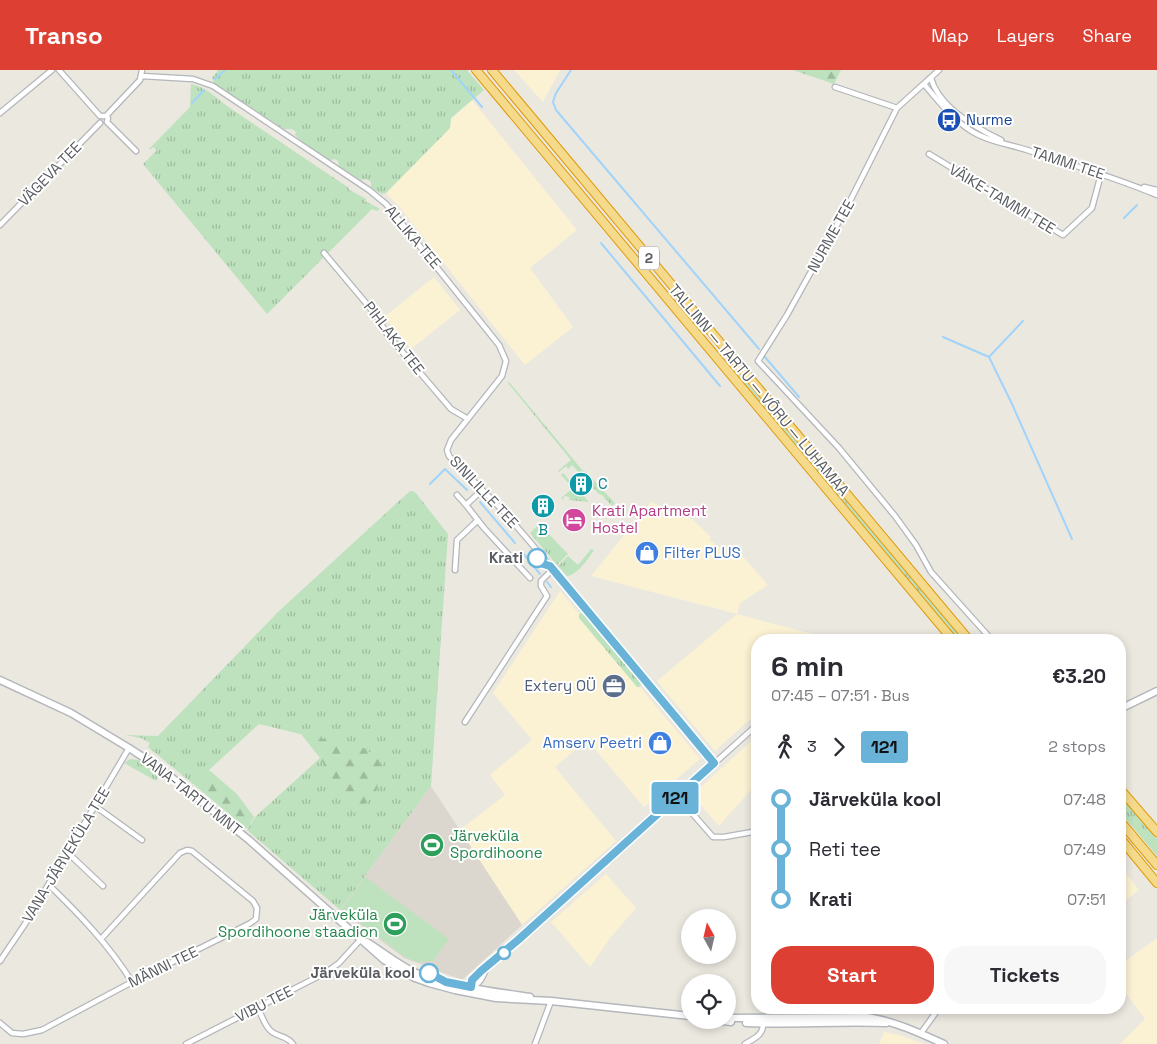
<!DOCTYPE html>
<html lang="en">
<head>
<meta charset="utf-8">
<style>
	:root { --surface:#fff; --page:#f7f7f7; --text:#2b2b33; --muted:#7c7c81; --accent:#de3f33 }
	body { margin:0; font-family:"Space Grotesk",sans-serif; background:var(--page); color:var(--text); height:100vh; display:flex; flex-direction:column; font-size:19px; white-space:nowrap }
	* { box-sizing:border-box; margin:0 }
	p { font-size:16px; color:var(--muted) }
	.icon { flex:none; width:28px; height:28px; fill:none; stroke:currentColor; stroke-width:2; stroke-linecap:round; stroke-linejoin:round }
	.map { position:relative; flex:1; overflow:hidden }
	.panel { position:absolute; left:751px; top:564px; width:375px; height:380px; display:flex; flex-direction:column; background:var(--surface); border-radius:20px; box-shadow:0 2px 8px #0003 }
	.panel>* { flex:none }
	.badge { padding:0 10px; border-radius:4px; font-size:18px; line-height:32px }
	.needle { width:32px; rotate:352deg }
	.fabs { position:absolute; left:681px; top:839px; display:grid; gap:10px }
	.fabs a { display:grid; place-items:center; width:55px; height:55px; border-radius:50%; background:var(--surface); box-shadow:0 2px 8px #0003; font-size:25px }
	.map>.badge { position:absolute; translate:-50% -50%; box-shadow:0 0 0 2px #fff }
	.legs { display:flex; align-items:center; gap:8px; height:55px; padding:0 20px; font-size:16px }
	.legs p { margin-inline-start:auto }
	.summary { display:flex; align-items:center; justify-content:space-between; height:85px; padding:0 20px }
	h1 { font-size:28px; font-weight:700; line-height:38px }
	.cta { display:flex; gap:10px; margin-top:auto; padding:10px 20px }
	.cta a { flex:1; height:58px; border-radius:20px; background:var(--accent); color:#fff; font-size:20px; font-weight:700; line-height:58px; text-align:center }
	.cta a+a { background:var(--page); color:var(--text) }
	ul { padding:0 20px; list-style:none }
	li { display:flex; align-items:center; gap:18px; height:50px; font-size:19px }
	li i { display:grid; place-items:center; width:8px; height:100%; margin:0 6px; background:currentColor }
	li i::after { content:''; width:12px; height:12px; margin:-6px; border:4px solid; border-radius:50%; background:var(--surface) }
	li p { margin-inline-start:auto }
	li:first-child i { background:linear-gradient(#0000 50%,currentColor 0) }
	li:last-child i { background:linear-gradient(currentColor 50%,#0000 0) }
	header { display:flex; align-items:center; gap:30px; box-sizing:border-box; height:70px; padding:0 25px; background:var(--accent); color:#fff }
	header strong { font-size:24px }
	nav { display:flex; gap:28px; margin-inline-start:auto; font-size:18px }
	.map>svg:first-child { display:block }
</style>
</head>
<body>
<header>
<strong>Transo</strong>
<nav><a>Map</a><a>Layers</a><a>Share</a></nav>
</header>
<div class="map">
<svg width="1157" height="974" viewBox="0 0 1157 974">
	<defs>
		<pattern id="grass-tufts" width="24" height="20" patternUnits="userSpaceOnUse" patternTransform="scale(1.25)"><rect width="24" height="20" fill="#bde2bd"/><path d="M3 7l-1-3M5 7V3M7 7l1-3M15 17l-1-3M17 17v-4M19 17l1-3" fill="none" stroke="#9dba9d"/></pattern>
		<pattern id="forest-firs" width="22" height="20" patternUnits="userSpaceOnUse" patternTransform="scale(1.25)"><rect width="22" height="20" fill="#bde2bd"/><path d="M5 1l3.5 6h-7zM16 11l3.5 6h-7z" fill="#9dba9d"/></pattern>
	</defs>
	<rect width="100%" height="100%" fill="#ebe8e0"/>
	<!-- commercial -->
	<path fill="#fbf2d4" d="M514,0H560L543,32Z
		M472,30L577,160L530,198L573,257L525,295L400,138L386,123L450,58L451,49Z
		M434,207L460,240L411,279L384,247Z
		M651,432L693,450L711,467L709,469L729,486L737,480L768,515L740,533L737,544L835,570H758L757,643L715,681L657,611L737,544L591,506Z
		M560,521L700,689L644,737L587,670L555,697L616,771L522,855L460,760L505,725L490,705L532,670L493,623Z
		M757,666V713L719,756L692,725Z
		M1120,796L1139,820L1120,835Z
		M606,804L636,838L610,868L590,897L551,852Z
		M1157,868V974H1120L1145,949L1120,915V895Z
		M884,962L899,965L924,974H879Z"/>
	<!-- education -->
	<path fill="#dbd7ce" d="M431,716L522,855L462,910L404,888L340,840Z"/>
	<!-- grass -->
	<path fill="url(#grass-tufts)" d="M218,0H467L484,20L451,48L450,58L386,123L382,124L371,118V112L366,109L361,110L339,96L338,91L335,89L330,90L327,89C316,81 304,75 295,65L296,62L292,59H284L214,13L212,8Z
		M191,14C206,17 215,27 227,36L349,118L348,119L366,129L365,131L380,139L377,141L372,139L267,244L143,94L157,80L153,77L150,80L149,79L190,37Z
		M731,294L963,570H959L732,298Z
		M509,312L583,401L586,402L615,433L612,436L602,425L599,424L572,395L568,399L566,396L559,402L558,401L571,390L508,313Z
		M563,403L589,432L569,430L570,427L564,426L563,430L561,428L573,418L561,405Z
		M410,421L415,422L448,464L431,716L340,840L247,760L255,747L320,688L353,743L333,672L259,654L209,700L198,718L148,677L150,673L141,668L125,665L158,666L279,541Z
		M539,454L568,484L557,495L530,463Z
		M591,479L594,480C588,489 577,505 567,506L558,496L568,486L578,495Z
		M582,543L586,545L641,610V616L639,615L640,617H637L579,548V544Z
		M130,689L139,690L153,701L152,703L159,706L156,711L124,693Z
		M1120,725L1157,768V786L1120,742Z"/>
	<!-- forest -->
	<path fill="url(#forest-firs)" d="M793,0H841L834,14Z
		M301,664L364,678L382,691L376,723L353,744L320,688Z
		M209,700L237,724L254,747L247,759L198,718Z"/>
	<!-- garden -->
	<path fill="#bde2bd" d="M365,807L449,869L433,891L417,892L405,887L342,839Z"/>
	<g fill="none" stroke-linecap="round" stroke-linejoin="round">
		<!-- stream -->
		<path stroke="#a1d4fa" stroke-width="2" d="M451,0L482,37
			M571,0L556,23L553,32L556,40L759,279
			M215,9L225,0
			M192,33L204,20
			M1124,148L1137,135
			M601,173L720,316
			M943,267L989,287L1012,334L1072,469
			M765,287L799,327
			M989,287L1023,251
			M430,414L445,399L467,420
			M480,432L515,473
			M523,483L540,504
			M547,512L551,517"/>
		<!-- street casing -->
		<g stroke="#b3b6ba" stroke-width="7">
			<path id="street" d="M59,0L100,46H106
				M939,0L897,38L848,135L787,245L758,291L839,378L895,446L916,475L931,502L992,570
				M142,6L193,9L213,16L369,120L386,134L499,275L506,291L502,306L451,370L447,380L449,386L505,443L530,472L714,693
				M931,8C938,36 976,58 1001,70
				M924,14C938,31 953,50 973,62C989,72 1009,74 1027,80C1070,94 1114,107 1157,125
				M835,17L897,38
				M0,43L52,0
				M106,46L140,10L142,0
				M106,46L108,48L107,52L136,81
				M929,84L1063,165L1092,138L1101,104
				M1144,117L1157,120
				M0,155L100,53
				M324,183L376,245L387,264L451,339L468,349
				M457,425L466,435L482,420
				M466,435L484,458L530,508
				M455,500L457,470L478,450
				M465,652L547,526L541,516V511L553,499
				M677,726L713,767H724L758,761
				M95,736L142,770
				M68,783L103,816
				M49,815C79,844 109,875 132,912
				M0,891L25,854L129,678
				M471,917C480,914 483,907 486,899
				M471,920L472,910L518,870L758,654
				M258,937C261,945 265,957 272,962C279,967 287,966 293,974
				M0,953L12,963L23,964L42,960L132,912L249,854L256,849L257,838L253,831L192,781L187,780L180,783L101,869
				M921,963L939,938
				M186,974L325,903L339,893L361,869
				M535,974L551,931
				M745,974C753,969 764,965 763,953"/>
		</g>
		<!-- secondary casing -->
		<g stroke="#b4b7bc" stroke-width="9">
			<path id="secondary" d="M0,610L71,643L129,678L160,698L249,770L384,890L415,908L429,913L455,920L496,928L551,931L690,946
				M1120,639L1157,621
				M367,872C383,882 399,895 416,903C448,916 496,922 530,927
				M728,948L867,947C894,951 920,963 944,974
				M715,950L731,952
				M746,953C792,955 839,951 886,953"/>
		</g>
		<!-- highway casing -->
		<g stroke="#de9b0d" stroke-width="10">
			<path id="highway" d="M476,0L953,570
				M492,0L969,570
				M1120,719L1157,762
				M1120,751L1157,795
				M1120,768L1157,813"/>
		</g>
		<!-- street -->
		<use href="#street" stroke="#fff" stroke-width="4.5"/>
		<!-- secondary -->
		<use href="#secondary" stroke="#fff" stroke-width="6"/>
		<!-- highway -->
		<use href="#highway" stroke="#f6da8b" stroke-width="8"/>
	</g>
	<g fill="none" stroke-linecap="round" stroke-linejoin="round">
		<!-- line-1 casing -->
		<g stroke="#fff" stroke-width="11">
			<path id="line-1" d="M429,903L446,912L471,917L472,910L481,901L518,870L714,693L550,496L543,494L537,488"/>
		</g>
		<!-- line-1 -->
		<use href="#line-1" stroke="#69b3d9" stroke-width="8"/>
	</g>
	<!-- icons -->
	<defs>
		<g id="bus-disc" transform="scale(1.25)"><circle r="9.5" fill="#1a4fb4" stroke="#fff"/><path d="M-5-6H5V4H4V6H2V4H-2V6H-4V4H-5ZM-3.5-4V0h7V-4ZM-3.5 1.2v1.5H-2V1.2ZM2 1.2v1.5H3.5V1.2Z" fill="#fff"/></g>
		<g id="building-disc" transform="scale(1.25)"><circle r="9.5" fill="#0f9aa8" stroke="#fff"/><path d="M-4-6H4V6H1V3H-1V6H-4ZM-2.5-4.3h1.7v1.8h-1.7ZM.8-4.3h1.7v1.8H.8ZM-2.5-1h1.7V.8h-1.7ZM.8-1h1.7V.8H.8Z" fill="#fff"/></g>
		<g id="hotel-disc" transform="scale(1.25)"><circle r="9.5" fill="#d1479c" stroke="#fff"/><path d="M-6-4.5h1.5V1H6V5H4.5V3h-9V5H-6ZM-4 0a1.8 1.8 0 1 1 3.6 0ZM.5 0V-2.5h3Q6-2.5 6 0Z" fill="#fff"/></g>
		<g id="shop-disc" transform="scale(1.25)"><circle r="9.5" fill="#3f7fe0" stroke="#fff"/><path d="M-5-2.5h2.3a2.7 3.5 0 0 1 5.4 0H5L5.5 6h-11ZM-1.5-2.5h3a1.5 2.3 0 0 0-3 0Z" fill="#fff"/></g>
		<g id="office-disc" transform="scale(1.25)"><circle r="9.5" fill="#5c6f8a" stroke="#fff"/><path d="M-6-3h4V-5.5h4V-3h4V5H-6ZM-1-4.5V-3h2v-1.5ZM-6 0V1H6V0Z" fill="#fff"/></g>
		<g id="stadium-disc" transform="scale(1.25)"><circle r="9.5" fill="#2e9e5b" stroke="#fff"/><path d="M0-5a6.5 5 0 1 0 0 10a6.5 5 0 1 0 0-10ZM-3.5-1.8h7v3.6h-7Z" fill="#fff"/></g>
	</defs>
	<g fill-rule="evenodd">
		<use href="#bus-disc" x="949" y="50"/>
		<use href="#building-disc" x="581" y="414"/>
		<use href="#building-disc" x="543" y="436"/>
		<use href="#hotel-disc" x="574" y="450"/>
		<use href="#shop-disc" x="647" y="483"/>
		<use href="#office-disc" x="614" y="616"/>
		<use href="#shop-disc" x="660" y="673"/>
		<use href="#stadium-disc" x="432" y="775"/>
		<use href="#stadium-disc" x="395" y="854"/>
	</g>
	<!-- markers -->
	<g fill="#fff" stroke="#69b3d9" stroke-width="2.5">
		<circle cx="537" cy="488" r="9"/>
		<circle cx="504" cy="883" r="6"/>
		<circle cx="429" cy="903" r="9"/>
	</g>
	<g text-anchor="middle" stroke-width="4" stroke-linejoin="round" paint-order="stroke">
		<!-- shield labels -->
		<rect fill="#fff" stroke="#8b8d90" stroke-width="1" x="639" y="176.5" width="20" height="23" rx="4"/>
		<g font-size="14" font-weight="bold" fill="#595c60">
			<text x="649" y="193">2</text>
		</g>
		<!-- transit labels -->
		<g font-size="15" fill="#164399" stroke="#fff" text-anchor="start">
			<text x="966" y="55">Nurme</text>
		</g>
		<!-- street labels -->
		<g font-size="15" fill="#595c60" stroke="#fff">
			<text transform="translate(1068 93) rotate(18)" y="5">TAMMI TEE</text>
			<text transform="translate(50 104) rotate(-46)" y="5">VÄGEVA TEE</text>
			<text transform="translate(1002 129) rotate(31)" y="5">VÄIKE-TAMMI TEE</text>
			<text transform="translate(831 166) rotate(-61)" y="5">NURME TEE</text>
			<text transform="translate(413 167) rotate(50)" y="5">ALLIKA TEE</text>
			<text transform="translate(394 268) rotate(52)" y="5">PIHLAKA TEE</text>
			<text transform="translate(759 320) rotate(50)" y="5">TALLINN — TARTU — VÕRU — LUHAMAA</text>
			<text transform="translate(484 422) rotate(47)" y="5">SINILILLE TEE</text>
			<text transform="translate(191 724) rotate(38)" y="5">VANA-TARTU MNT</text>
			<text transform="translate(66 785) rotate(-59)" y="5">VANA-JÄRVEKÜLA TEE</text>
			<text transform="translate(163 897) rotate(-26)" y="5">MÄNNI TEE</text>
			<text transform="translate(264 934) rotate(-27)" y="5">VIBU TEE</text>
		</g>
		<!-- culture labels -->
		<g font-size="15" fill="#0d838f" stroke="#fff" text-anchor="start">
			<text x="598" y="419">C</text>
			<text x="543" y="465" text-anchor="middle">B</text>
		</g>
		<!-- hotel labels -->
		<g font-size="15" fill="#b23c85" stroke="#fff" text-anchor="start">
			<text x="592" y="446">Krati Apartment<tspan x="592" dy="17">Hostel</tspan></text>
		</g>
		<!-- shop labels -->
		<g font-size="15" fill="#366cbe" stroke="#fff" text-anchor="start">
			<text x="664" y="488">Filter PLUS</text>
			<text x="642" y="678" text-anchor="end">Amserv Peetri</text>
		</g>
		<!-- stop labels -->
		<g font-size="15" font-weight="bold" fill="#595c60" stroke="#fff" text-anchor="end">
			<text x="523" y="493">Krati</text>
			<text x="415" y="908">Järveküla kool</text>
		</g>
		<!-- service labels -->
		<g font-size="15" fill="#4e5e75" stroke="#fff" text-anchor="end">
			<text x="596" y="621">Extery OÜ</text>
		</g>
		<!-- leisure labels -->
		<g font-size="15" fill="#27864d" stroke="#fff" text-anchor="start">
			<text x="450" y="771">Järveküla<tspan x="450" dy="17">Spordihoone</tspan></text>
			<text x="378" y="850" text-anchor="end">Järveküla<tspan x="378" dy="17">Spordihoone staadion</tspan></text>
		</g>
	</g>
</svg>
<div class="fabs">
<a><svg class="needle" viewBox="-14 -14 28 28"><path d="M0-13l5 13h-10z" fill="#e53935"/><path d="M0 13l5-13h-10z" fill="#7c7c81"/></svg></a>
<a><svg class="icon" aria-label="locate" viewBox="0 0 24 24"><circle cx="12" cy="12" r="6"/><path d="M12 2v4M12 18v4M2 12h4M18 12h4"/></svg></a>
</div>
<b class="badge" style="left:675px;top:728px;background:#69b3d9;color:#111">121</b>
<section class="panel">
<div class="summary"><div><h1>6 min</h1><p>07:45 – 07:51 · Bus</p></div><b>€3.20</b></div>
<div class="legs"><svg class="icon" aria-label="walk" viewBox="0 0 24 24"><circle cx="13" cy="4" r="2"/><path d="M13 8l-2 6 4 7M11 14l-3 7M7 12l3-4h3l4 4"/></svg>3<svg class="icon" aria-label="forward" viewBox="0 0 24 24"><path d="M9 5l7 7-7 7"/></svg><b class="badge" style="background:#69b3d9;color:#111">121</b><p>2 stops</p></div>
<ul>
<li><i style="color:#69b3d9"></i><b>Järveküla kool</b><p>07:48</p></li>
<li><i style="color:#69b3d9"></i><span>Reti tee</span><p>07:49</p></li>
<li><i style="color:#69b3d9"></i><b>Krati</b><p>07:51</p></li>
</ul>
<div class="cta"><a>Start</a><a>Tickets</a></div>
</section>
</div>
</body>
</html>
